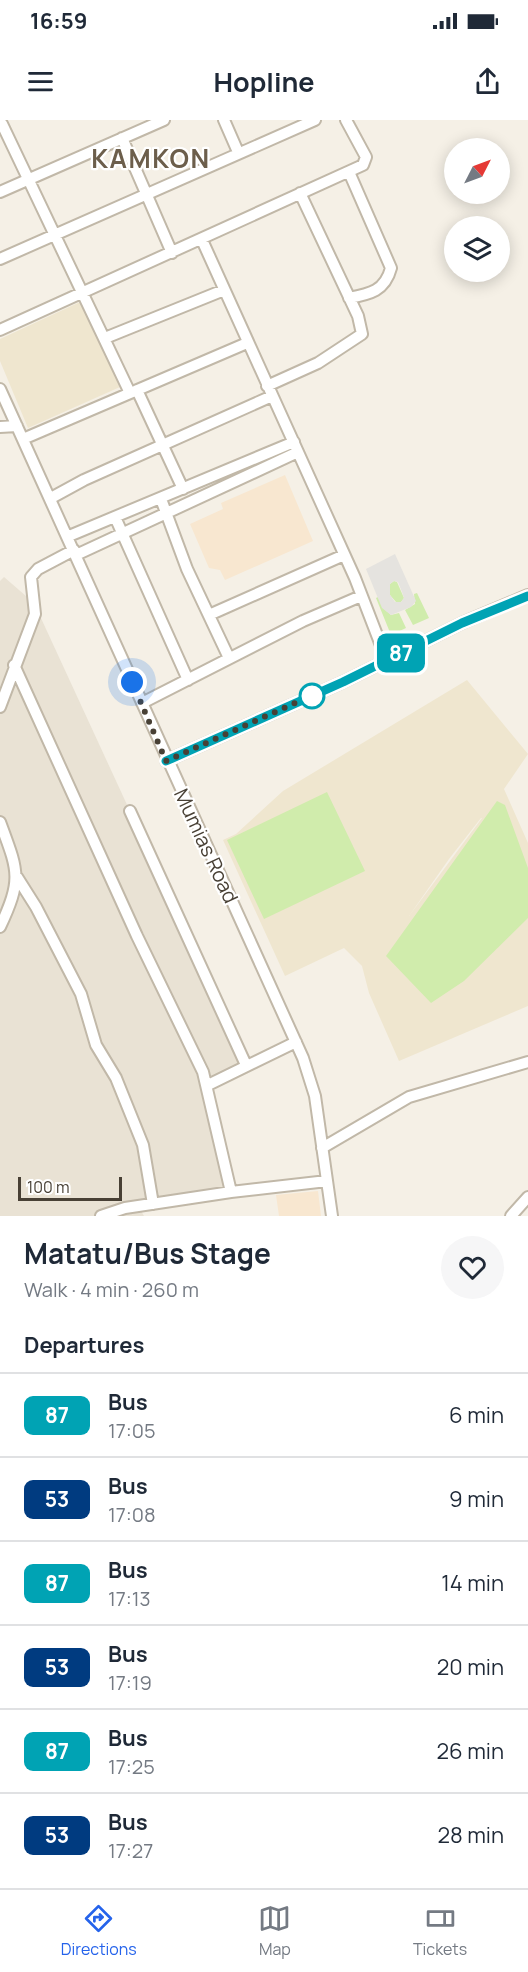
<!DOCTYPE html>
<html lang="en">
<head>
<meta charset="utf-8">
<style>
	:root { --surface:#fff; --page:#f6f6f7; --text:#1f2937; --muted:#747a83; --line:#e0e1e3; --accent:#2563eb }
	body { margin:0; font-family:Manrope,sans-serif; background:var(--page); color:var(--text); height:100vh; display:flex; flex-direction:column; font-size:22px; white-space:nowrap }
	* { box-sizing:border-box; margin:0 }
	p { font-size:20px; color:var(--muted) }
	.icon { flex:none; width:33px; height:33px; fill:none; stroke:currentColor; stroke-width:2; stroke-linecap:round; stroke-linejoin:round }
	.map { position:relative; height:1096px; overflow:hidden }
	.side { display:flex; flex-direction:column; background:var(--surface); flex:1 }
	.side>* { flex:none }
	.badge { padding:0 12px; border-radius:9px; font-size:21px; line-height:39px }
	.needle { width:39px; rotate:48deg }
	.tools { position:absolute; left:444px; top:18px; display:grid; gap:12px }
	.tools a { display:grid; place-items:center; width:66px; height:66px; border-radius:50%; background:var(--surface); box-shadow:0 3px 15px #0003; font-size:30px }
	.scale { position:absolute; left:18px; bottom:15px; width:104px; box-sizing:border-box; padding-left:6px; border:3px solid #484035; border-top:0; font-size:16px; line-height:21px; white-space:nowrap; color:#484035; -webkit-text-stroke:4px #fff; paint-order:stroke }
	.you { position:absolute; width:30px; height:30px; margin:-15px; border:4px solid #fff; border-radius:50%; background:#1a73e8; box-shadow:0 0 0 9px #1a73e833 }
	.map>.badge { position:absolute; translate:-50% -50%; box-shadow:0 0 0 3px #fff }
	h2 { padding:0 24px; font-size:22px; line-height:54px }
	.round { display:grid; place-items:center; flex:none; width:63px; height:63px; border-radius:32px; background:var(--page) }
	.summary { display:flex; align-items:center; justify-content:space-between; height:102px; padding:0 24px }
	h1 { font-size:28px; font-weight:700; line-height:45px }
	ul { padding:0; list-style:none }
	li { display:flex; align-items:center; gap:18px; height:84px; padding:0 24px; border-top:2px solid var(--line) }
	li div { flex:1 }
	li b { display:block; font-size:22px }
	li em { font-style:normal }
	li .badge { min-width:66px; font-weight:700; text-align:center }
	.status { display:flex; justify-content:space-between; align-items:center; height:42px; padding:0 30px; background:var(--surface); direction:ltr }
	.status svg { height:16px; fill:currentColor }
	header { display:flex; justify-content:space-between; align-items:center; height:78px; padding:0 24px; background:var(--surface); font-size:27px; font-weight:700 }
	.tab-bar { display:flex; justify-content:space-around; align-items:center; height:84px; border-top:2px solid var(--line); background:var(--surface); font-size:16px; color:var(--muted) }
	.tab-bar a { display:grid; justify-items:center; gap:3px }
	.tab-bar .active { color:var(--accent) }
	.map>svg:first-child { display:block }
</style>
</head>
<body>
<div class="status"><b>16:59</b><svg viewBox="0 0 49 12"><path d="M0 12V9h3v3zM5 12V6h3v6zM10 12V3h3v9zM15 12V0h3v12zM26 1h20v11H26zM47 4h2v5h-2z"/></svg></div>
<header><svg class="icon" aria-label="menu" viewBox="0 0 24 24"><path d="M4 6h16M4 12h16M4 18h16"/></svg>Hopline<svg class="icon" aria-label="share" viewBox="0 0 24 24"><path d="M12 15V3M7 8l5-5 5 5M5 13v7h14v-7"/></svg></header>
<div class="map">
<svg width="528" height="1096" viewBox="0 0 528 1096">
	<rect width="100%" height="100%" fill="#f5f0e6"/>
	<!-- residential -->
	<path fill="#e9e2d4" d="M4,457L34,483L247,945L210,967L229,1075L140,1089L144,1096H0V461Z"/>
	<!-- commercial -->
	<path fill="#f8e7d0" d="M285,355L313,421L225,460L220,450L209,448L190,404L223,389L221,383Z
		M318,1071L321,1096H279L276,1075Z"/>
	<!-- education -->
	<path fill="#efe6cf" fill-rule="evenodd" d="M80,182L120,267L28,308L0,241V219Z
		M467,560L528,634L504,669L528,723V886L399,941L369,873L362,846L344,828L285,856L223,720L236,714L283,671ZM481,698H482L409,796L449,739Z"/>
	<!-- green -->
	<path fill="#d0ecac" d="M394,461L397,462L404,478L401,482H396L390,475V464Z
		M417,473L429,498L413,505L405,490L415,484L414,474Z
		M378,477L383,488L391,495L399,493L406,508L391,515L376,478Z
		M327,672L365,751L264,799L227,720Z
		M497,681L505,685L528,748V798L464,861L431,883L386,836Z"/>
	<!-- parking -->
	<path fill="#e5e3df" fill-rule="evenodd" d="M395,434L416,481L411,487L391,495L382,488L366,449ZM394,461L398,462L402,472L404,478L401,482H395L390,475V464Z"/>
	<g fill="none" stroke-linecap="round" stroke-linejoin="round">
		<!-- minor casing -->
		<g stroke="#c1b8a8" stroke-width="14">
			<path id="minor" d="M224,0L238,32
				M2,4L130,273
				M122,18L172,133
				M0,72L164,0
				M202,120L355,458L387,541
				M0,139L315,0
				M349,178C370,174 385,171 391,148L349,52
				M0,210L363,45L366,37L346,0
				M105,218L224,170
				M267,266L318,243L362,214L358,196L300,73
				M0,269L303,938L315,976L332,1096
				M137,270L183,369
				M0,307L17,306
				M23,319L247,223
				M51,378L84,360L272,276
				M161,379L187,449L229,538
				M115,397L188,560
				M69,416L294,322
				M76,435L298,332
				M209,495L344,435
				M14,545L137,816L203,952L231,1072
				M142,583L303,501L361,476
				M0,587L35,494L31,457L38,449L74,430
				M166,641L343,562L462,503L528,475
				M130,691L246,945
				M0,702C18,751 23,758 0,807
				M17,757L36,787L81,874L96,925L116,958L143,1025L153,1084
				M208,965L296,922
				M322,1028L409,977L528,942
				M101,1096L125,1088L231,1072L327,1061
				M511,1096L528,1077"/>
		</g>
		<!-- minor -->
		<use href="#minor" stroke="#fff" stroke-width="10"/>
	</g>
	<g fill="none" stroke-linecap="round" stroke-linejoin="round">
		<!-- line casing -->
		<g stroke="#fff" stroke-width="14">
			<path id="line" d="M166,641L343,562L462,503L528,476"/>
		</g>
		<!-- line -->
		<use href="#line" stroke="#00a3b4" stroke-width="9"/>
		<!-- walk -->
		<path stroke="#484035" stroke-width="6" stroke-dasharray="0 10.8" d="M132,562L166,641L322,571L312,576"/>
	</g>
	<!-- markers -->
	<circle fill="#fff" stroke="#00a3b4" stroke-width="3" cx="312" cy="576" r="12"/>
	<g text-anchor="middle" stroke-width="4.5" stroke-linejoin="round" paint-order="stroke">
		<!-- street labels -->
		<g font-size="20" fill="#484035" stroke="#fff">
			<text transform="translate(206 726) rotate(65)" y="7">Mumias Road</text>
		</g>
		<!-- district labels -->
		<g font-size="26" font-weight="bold" letter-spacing="1.5" fill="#6c5e4b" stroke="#fff">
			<text x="151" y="48">KAMKON</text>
		</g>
	</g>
</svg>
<div class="tools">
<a><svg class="needle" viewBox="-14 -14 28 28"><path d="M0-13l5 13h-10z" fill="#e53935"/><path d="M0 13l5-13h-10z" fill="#747a83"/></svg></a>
<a><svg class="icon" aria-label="layers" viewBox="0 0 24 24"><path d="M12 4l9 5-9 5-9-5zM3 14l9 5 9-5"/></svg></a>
</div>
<div class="scale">100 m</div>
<div class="you" style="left:132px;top:562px"></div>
<b class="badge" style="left:401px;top:533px;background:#00a3b4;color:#fff">87</b>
</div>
<section class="side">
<div class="summary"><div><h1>Matatu/Bus Stage</h1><p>Walk · 4 min · 260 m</p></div><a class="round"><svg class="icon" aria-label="heart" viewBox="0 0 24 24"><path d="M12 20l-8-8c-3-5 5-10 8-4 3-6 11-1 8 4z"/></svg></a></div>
<h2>Departures</h2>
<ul>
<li><span class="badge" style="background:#00a3b4;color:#fff">87</span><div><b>Bus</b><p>17:05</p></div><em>6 min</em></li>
<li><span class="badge" style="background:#003b80;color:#fff">53</span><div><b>Bus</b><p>17:08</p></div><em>9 min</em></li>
<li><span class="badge" style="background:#00a3b4;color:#fff">87</span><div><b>Bus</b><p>17:13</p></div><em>14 min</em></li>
<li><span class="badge" style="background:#003b80;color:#fff">53</span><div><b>Bus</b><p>17:19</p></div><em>20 min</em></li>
<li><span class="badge" style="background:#00a3b4;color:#fff">87</span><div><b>Bus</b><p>17:25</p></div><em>26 min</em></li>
<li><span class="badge" style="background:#003b80;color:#fff">53</span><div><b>Bus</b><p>17:27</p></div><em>28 min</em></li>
</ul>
</section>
<nav class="tab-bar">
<a class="active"><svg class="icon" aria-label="directions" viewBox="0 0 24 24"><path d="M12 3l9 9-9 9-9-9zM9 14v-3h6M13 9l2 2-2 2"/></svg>Directions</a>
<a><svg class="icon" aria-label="map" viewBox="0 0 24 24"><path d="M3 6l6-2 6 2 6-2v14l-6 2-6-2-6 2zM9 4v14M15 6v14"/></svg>Map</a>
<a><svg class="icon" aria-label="tickets" viewBox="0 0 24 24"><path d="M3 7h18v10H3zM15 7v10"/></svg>Tickets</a>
</nav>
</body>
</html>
